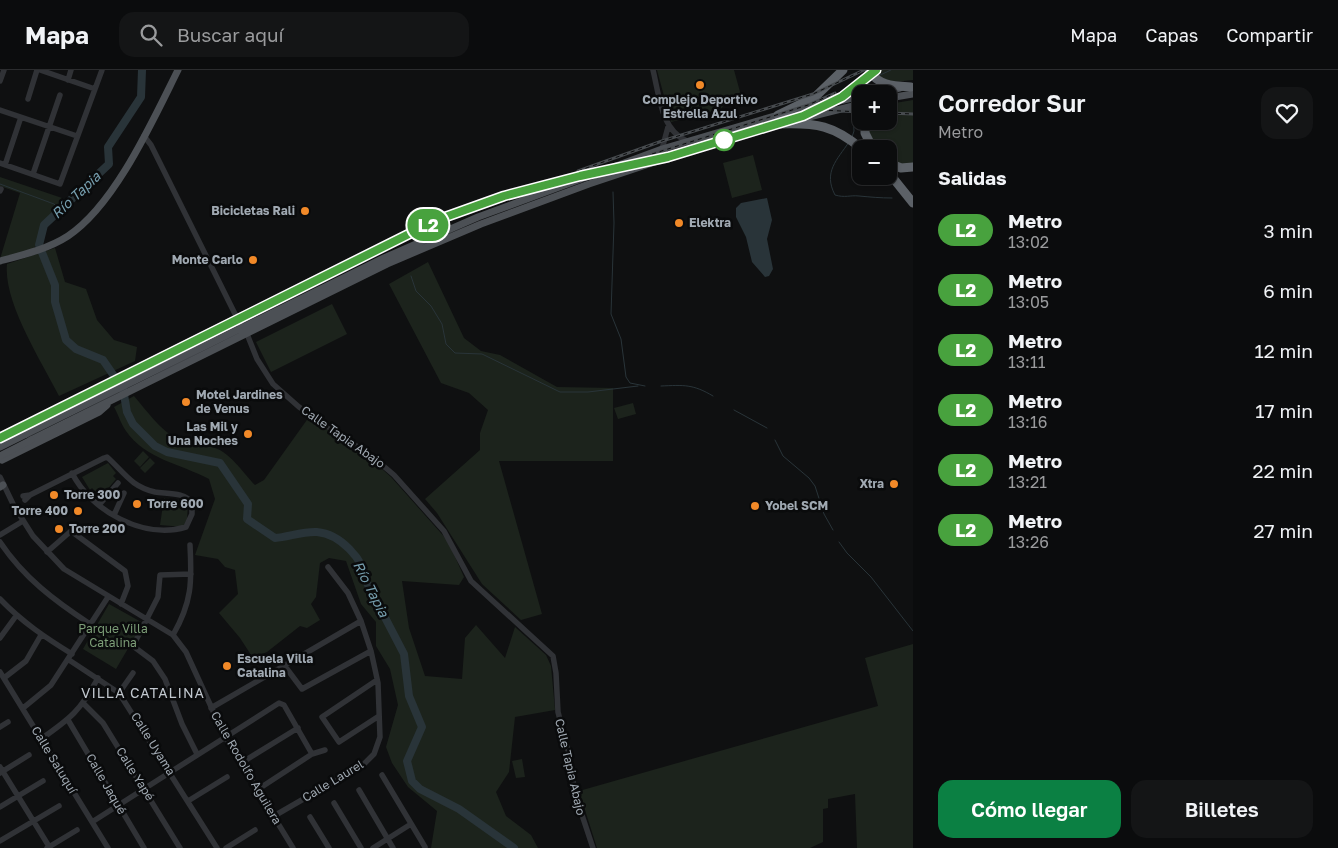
<!DOCTYPE html>
<html lang="es">
<head>
<meta charset="utf-8">
<style>
	:root { --surface:#0b0c0d; --page:#141516; --text:#f1f3f6; --muted:#9a9b9d; --line:#2b2c2e; --accent:#0b8043 }
	body { margin:0; font-family:"Golos Text",sans-serif; background:var(--page); color:var(--text); height:100vh; display:flex; flex-direction:column; font-size:19px; white-space:nowrap }
	* { box-sizing:border-box; margin:0 }
	p { font-size:16px; color:var(--muted) }
	.icon { flex:none; width:28px; height:28px; fill:none; stroke:currentColor; stroke-width:2; stroke-linecap:round; stroke-linejoin:round }
	.map { position:relative; flex:1; overflow:hidden }
	.drawer { display:flex; flex-direction:column; background:var(--surface); width:425px }
	.drawer>* { flex:none }
	.badge { padding:0 10px; border-radius:16px; font-size:18px; line-height:32px }
	.fabs { position:absolute; left:852px; top:15px; display:grid; gap:10px }
	.fabs a { display:grid; place-items:center; width:45px; height:45px; border-radius:10px; background:var(--surface); box-shadow:0 1px 4px #0004,0 0 0 1px var(--line); font-size:25px }
	.map>.badge { position:absolute; translate:-50% -50%; box-shadow:0 0 0 2px #fff }
	h2 { padding:0 25px; font-size:19px; line-height:45px }
	.round { display:grid; place-items:center; flex:none; width:52px; height:52px; border-radius:15px; background:var(--page) }
	.summary { display:flex; align-items:center; justify-content:space-between; height:85px; padding:0 25px }
	h1 { font-size:24px; font-weight:600; line-height:38px }
	.primary-button { display:flex; gap:10px; margin-top:auto; padding:10px 25px }
	.primary-button a { flex:1; height:58px; border-radius:15px; background:var(--accent); color:#fff; font-size:20px; font-weight:600; line-height:58px; text-align:center }
	.primary-button a+a { background:var(--page); color:var(--text) }
	ul { padding:0; list-style:none }
	li { display:flex; align-items:center; gap:15px; height:60px; padding:0 25px }
	li div { flex:1 }
	li b { display:block; font-size:19px }
	li em { font-style:normal }
	li .badge { min-width:55px; font-weight:700; text-align:center }
	header { display:flex; align-items:center; gap:30px; box-sizing:border-box; height:70px; padding:0 25px; background:var(--surface); border-bottom:1px solid var(--line) }
	header strong { font-size:24px }
	nav { display:flex; gap:28px; margin-inline-start:auto; font-size:18px }
	.search { width:350px; height:45px; background:var(--page); display:flex; align-items:center; gap:12px; box-sizing:border-box; padding:0 18px; border-radius:15px; color:var(--muted); font-size:19px }
	main { display:flex; flex:1; min-height:0 }
	.map>svg:first-child { display:block }
</style>
</head>
<body>
<header>
<strong>Mapa</strong>
<div class="search"><svg class="icon" aria-label="search" viewBox="0 0 24 24"><circle cx="10" cy="10" r="6"/><path d="M15 15l6 6"/></svg>Buscar aquí</div>
<nav><a>Mapa</a><a>Capas</a><a>Compartir</a></nav>
</header>
<main>
<div class="map">
<svg width="913" height="778" viewBox="0 0 913 778">
	<rect width="100%" height="100%" fill="#0f1011"/>
	<!-- green -->
	<path fill="#1c231c" d="M657,0H734L742,29L724,35L721,39L671,52Z
		M874,0H913V10C895,12 886,15 874,0Z
		M913,30V94L905,95L889,89V79H877L870,71L867,51H889V34Z
		M753,85L762,120L732,128L723,93Z
		M0,107L68,130L42,158L34,179L0,189L20,123L0,116Z
		M55,178L65,212L86,219L97,250L114,270L137,277L135,291L59,326C42,292 3,232 7,194Z
		M428,192L464,268L481,281L500,285L557,317L613,318V391H499L542,544L521,550L482,514L437,443L425,429L480,380V363L488,340L469,323L441,313L389,214Z
		M332,234L347,264L271,302L256,272Z
		M134,326C147,341 159,359 178,370C189,376 199,376 211,377C229,380 243,403 255,415L264,410L309,347L374,392L391,407L448,471L464,507L459,515L402,511L409,558L425,606L462,609L465,568L476,555L505,588L515,557L546,585L551,596L555,640L515,647L509,702L496,722L506,746L531,765L538,778H431L437,741L408,717L392,693L386,677L398,635L390,599L376,576V552L361,534L346,491L329,488L320,493L316,527L311,534L320,550L307,558L300,556L267,582L253,588L240,568L219,543L238,524L235,500L225,497L218,489L195,485L215,429L209,409C181,394 145,389 126,361C121,354 118,344 114,337Z
		M633,333L636,344L618,349L614,338Z
		M143,381L149,387L140,397L134,391Z
		M150,388L155,393L145,403L140,398Z
		M108,393L116,403L113,406L116,409L101,427L92,418L90,420L82,407Z
		M164,428L188,432L187,450L183,457L160,455Z
		M109,534L143,553L116,599L83,579Z
		M913,574V778H857L855,724L828,729V738L823,739V772L810,778H597L579,721L878,636L865,588Z
		M522,689L525,707L516,708L512,691Z"/>
	<!-- water -->
	<path fill="#293439" d="M767,128L772,150L767,169L773,199L769,206L765,207L752,192L746,167L736,147V138L741,133Z"/>
	<g fill="none" stroke-linecap="round" stroke-linejoin="round">
		<!-- stream -->
		<path stroke="#293439" stroke-width="1" d="M878,6L891,0
			M858,23L872,10
			M852,67L854,61L853,44
			M849,72C837,90 823,102 835,125C845,128 850,125 859,126C870,127 880,128 892,128
			M0,114L54,134L61,141
			M613,122L614,153L611,244L621,269L626,307L630,313L645,316
			M411,206L416,221L431,236L442,254L446,274L455,283L482,284L560,322H588L638,316
			M661,316C684,315 693,314 713,326
			M734,340L767,358
			M775,370L783,386L809,408L815,416L824,444L833,460
			M839,472L847,483L871,507L913,561
			M509,778L512,777"/>
		<!-- river -->
		<path stroke="#293439" stroke-width="8" d="M142,0L141,27L108,77L109,94L44,155L39,175L55,215V232L66,270L76,279L103,290L123,319L127,342L133,354L155,376L167,382L220,393L248,434L247,449L275,468C288,467 304,461 317,462C340,464 364,489 366,511L404,584L409,626L422,657L407,691L412,711L420,719L459,739L514,778"/>
		<!-- minor -->
		<path stroke="#303236" stroke-width="5.5" d="M40,0L95,19
			M653,0C659,24 661,61 687,71
			M68,10L71,0
			M0,11L4,0
			M28,29L37,0
			M0,40L77,66
			M144,66L151,75L242,258
			M662,79L668,57
			M0,93L60,114L102,0
			M5,95L21,47
			M33,104L60,25
			M0,121L1,119
			M247,264L257,289L273,314L299,337L374,388L394,405L444,461L471,511L553,586L556,603L558,642L569,684L575,724L593,778
			M0,407L14,436L33,466L64,499L173,565L186,582L225,667L293,778
			M23,426L30,425L104,388L107,387C124,402 130,416 155,422C167,424 185,422 192,433V444L186,457C144,470 91,441 72,403
			M25,430L30,425
			M99,435L118,413
			M114,445L124,423
			M0,465L23,451
			M0,472C24,508 55,531 90,554
			M47,482L71,461L125,501L128,516L121,534
			M191,504L160,505L158,527L133,576L153,591L165,609L182,654L197,684
			M0,529C22,552 46,568 72,584
			M173,565C192,532 192,512 190,475
			M0,568L16,546
			M69,590L119,623L217,778
			M284,595L302,619L371,581
			M0,602L108,778
			M4,608L26,591L41,565
			M377,610L322,647L339,672L379,646
			M119,623L133,603
			M84,634L103,653L180,778
			M23,638L51,615L108,527
			M211,638L361,551
			M68,650L144,778
			M0,657L8,652
			M41,669C71,648 80,641 98,608
			M241,693L298,658
			M0,697L50,778
			M0,703L29,685
			M382,705L425,777
			M257,720L312,684L325,680
			M359,720L393,778
			M188,731L227,707
			M334,733L361,778
			M0,737L43,711
			M274,746L364,694L374,684L380,667L378,613L371,581L361,551L348,523L328,497
			M310,747L329,778
			M92,752L279,633L284,635L312,684
			M0,771L59,736
			M47,778L77,760
			M226,778L255,760
			M373,778L411,754"/>
		<!-- major -->
		<path stroke="#4c5055" stroke-width="7" d="M873,24L900,18
			M889,28L913,24
			M0,191C23,185 48,179 68,166C115,135 153,50 178,0
			M26,364L384,188L478,147L662,79L778,45L861,26
			M31,370L387,194L481,154L589,114L676,85L781,54L861,34
			M0,373L30,358
			M2,390L99,342L107,335
			M0,417L3,415"/>
		<!-- highway -->
		<path stroke="#5c6167" stroke-width="9" d="M869,0C878,16 894,16 911,17
			M889,30L894,27
			M778,45L815,27L843,0
			M865,51V63L873,79
			M781,54C817,53 833,55 862,79
			M889,93L901,98L913,97
			M889,103L913,133"/>
		<!-- rail casing -->
		<g stroke="#474b4f" stroke-width="3">
			<path id="rail" d="M821,40L861,42
				M889,43L913,44
				M652,84L808,35L835,23
				M578,101L662,71L813,24L864,0
				M0,368L437,150L504,126L579,106L668,87L803,46L842,27L876,0"/>
		</g>
		<!-- rail -->
		<use href="#rail" stroke="#0a0b0c" stroke-width="1" stroke-dasharray="4" stroke-linecap="butt"/>
		<!-- major-bridge -->
		<path stroke="#4c5055" stroke-width="7" d="M0,377L26,364
			M0,386L31,370"/>
	</g>
	<g fill="none" stroke-linecap="round" stroke-linejoin="round">
		<!-- line casing -->
		<g stroke="#fff" stroke-width="11">
			<path id="line" d="M0,368L437,150L504,126L580,106L668,87L803,46L842,27L876,0"/>
		</g>
		<!-- line -->
		<use href="#line" stroke="#48a23e" stroke-width="8"/>
	</g>
	<!-- markers -->
	<g fill="#f18928" stroke="#0a0b0c" stroke-width="2">
		<circle cx="700" cy="15" r="5"/>
		<circle cx="305" cy="141" r="5"/>
		<circle cx="679" cy="153" r="5"/>
		<circle cx="253" cy="190" r="5"/>
		<circle cx="186" cy="332" r="5"/>
		<circle cx="248" cy="364" r="5"/>
		<circle cx="894" cy="414" r="5"/>
		<circle cx="54" cy="425" r="5"/>
		<circle cx="137" cy="434" r="5"/>
		<circle cx="755" cy="436" r="5"/>
		<circle cx="78" cy="441" r="5"/>
		<circle cx="59" cy="459" r="5"/>
		<circle cx="227" cy="596" r="5"/>
	</g>
	<circle fill="#fff" stroke="#48a23e" stroke-width="2.5" cx="724" cy="70" r="10"/>
	<g text-anchor="middle" stroke-width="5" stroke-linejoin="round" paint-order="stroke">
		<!-- poi labels -->
		<g font-size="12" font-weight="bold" fill="#a0a9b2" stroke="#0a0b0c" text-anchor="start">
			<text x="700" y="34" text-anchor="middle">Complejo Deportivo<tspan x="700" dy="14">Estrella Azul</tspan></text>
			<text x="295" y="145" text-anchor="end">Bicicletas Rali</text>
			<text x="689" y="157">Elektra</text>
			<text x="243" y="194" text-anchor="end">Monte Carlo</text>
			<text x="196" y="329">Motel Jardines<tspan x="196" dy="14">de Venus</tspan></text>
			<text x="238" y="361" text-anchor="end">Las Mil y<tspan x="238" dy="14">Una Noches</tspan></text>
			<text x="884" y="418" text-anchor="end">Xtra</text>
			<text x="64" y="429">Torre 300</text>
			<text x="147" y="438">Torre 600</text>
			<text x="765" y="440">Yobel SCM</text>
			<text x="68" y="445" text-anchor="end">Torre 400</text>
			<text x="69" y="463">Torre 200</text>
			<text x="237" y="593">Escuela Villa<tspan x="237" dy="14">Catalina</tspan></text>
		</g>
		<!-- street labels -->
		<g font-size="12" fill="#a0a9b2" stroke="#0a0b0c">
			<text transform="translate(343 367) rotate(35)" y="4">Calle Tapia Abajo</text>
			<text transform="translate(153 674) rotate(58)" y="4">Calle Uyama</text>
			<text transform="translate(54 690) rotate(59)" y="4">Calle Saluquí</text>
			<text transform="translate(570 697) rotate(77)" y="4">Calle Tapia Abajo</text>
			<text transform="translate(246 698) rotate(60)" y="4">Calle Rodolfo Aguilera</text>
			<text transform="translate(135 704) rotate(58)" y="4">Calle Yapé</text>
			<text transform="translate(333 711) rotate(-31)" y="4">Calle Laurel</text>
			<text transform="translate(106 714) rotate(60)" y="4">Calle Jaqué</text>
		</g>
		<!-- park labels -->
		<g font-size="12" fill="#7c9d77" stroke="#0a0b0c">
			<text x="113" y="563">Parque Villa<tspan x="113" dy="14">Catalina</tspan></text>
		</g>
		<!-- water labels -->
		<g font-size="14" font-style="italic" fill="#769eae" stroke="#0a0b0c">
			<text transform="translate(76 125) rotate(-43)" y="5">Río Tapia</text>
			<text transform="translate(371 519) rotate(63)" y="5">Río Tapia</text>
		</g>
		<!-- neighbourhood labels -->
		<g font-size="14" letter-spacing="1" fill="#c1c7ce" stroke="#0a0b0c">
			<text x="143" y="628">VILLA CATALINA</text>
		</g>
	</g>
</svg>
<div class="fabs">
<a>+</a>
<a>−</a>
</div>
<b class="badge" style="left:428px;top:155px;background:#48a23e;color:#fff">L2</b>
</div>
<section class="drawer">
<div class="summary"><div><h1>Corredor Sur</h1><p>Metro</p></div><a class="round"><svg class="icon" aria-label="heart" viewBox="0 0 24 24"><path d="M12 20l-8-8c-3-5 5-10 8-4 3-6 11-1 8 4z"/></svg></a></div>
<h2>Salidas</h2>
<ul>
<li><span class="badge" style="background:#48a23e;color:#fff">L2</span><div><b>Metro</b><p>13:02</p></div><em>3 min</em></li>
<li><span class="badge" style="background:#48a23e;color:#fff">L2</span><div><b>Metro</b><p>13:05</p></div><em>6 min</em></li>
<li><span class="badge" style="background:#48a23e;color:#fff">L2</span><div><b>Metro</b><p>13:11</p></div><em>12 min</em></li>
<li><span class="badge" style="background:#48a23e;color:#fff">L2</span><div><b>Metro</b><p>13:16</p></div><em>17 min</em></li>
<li><span class="badge" style="background:#48a23e;color:#fff">L2</span><div><b>Metro</b><p>13:21</p></div><em>22 min</em></li>
<li><span class="badge" style="background:#48a23e;color:#fff">L2</span><div><b>Metro</b><p>13:26</p></div><em>27 min</em></li>
</ul>
<div class="primary-button"><a>Cómo llegar</a><a>Billetes</a></div>
</section>
</main>
</body>
</html>
